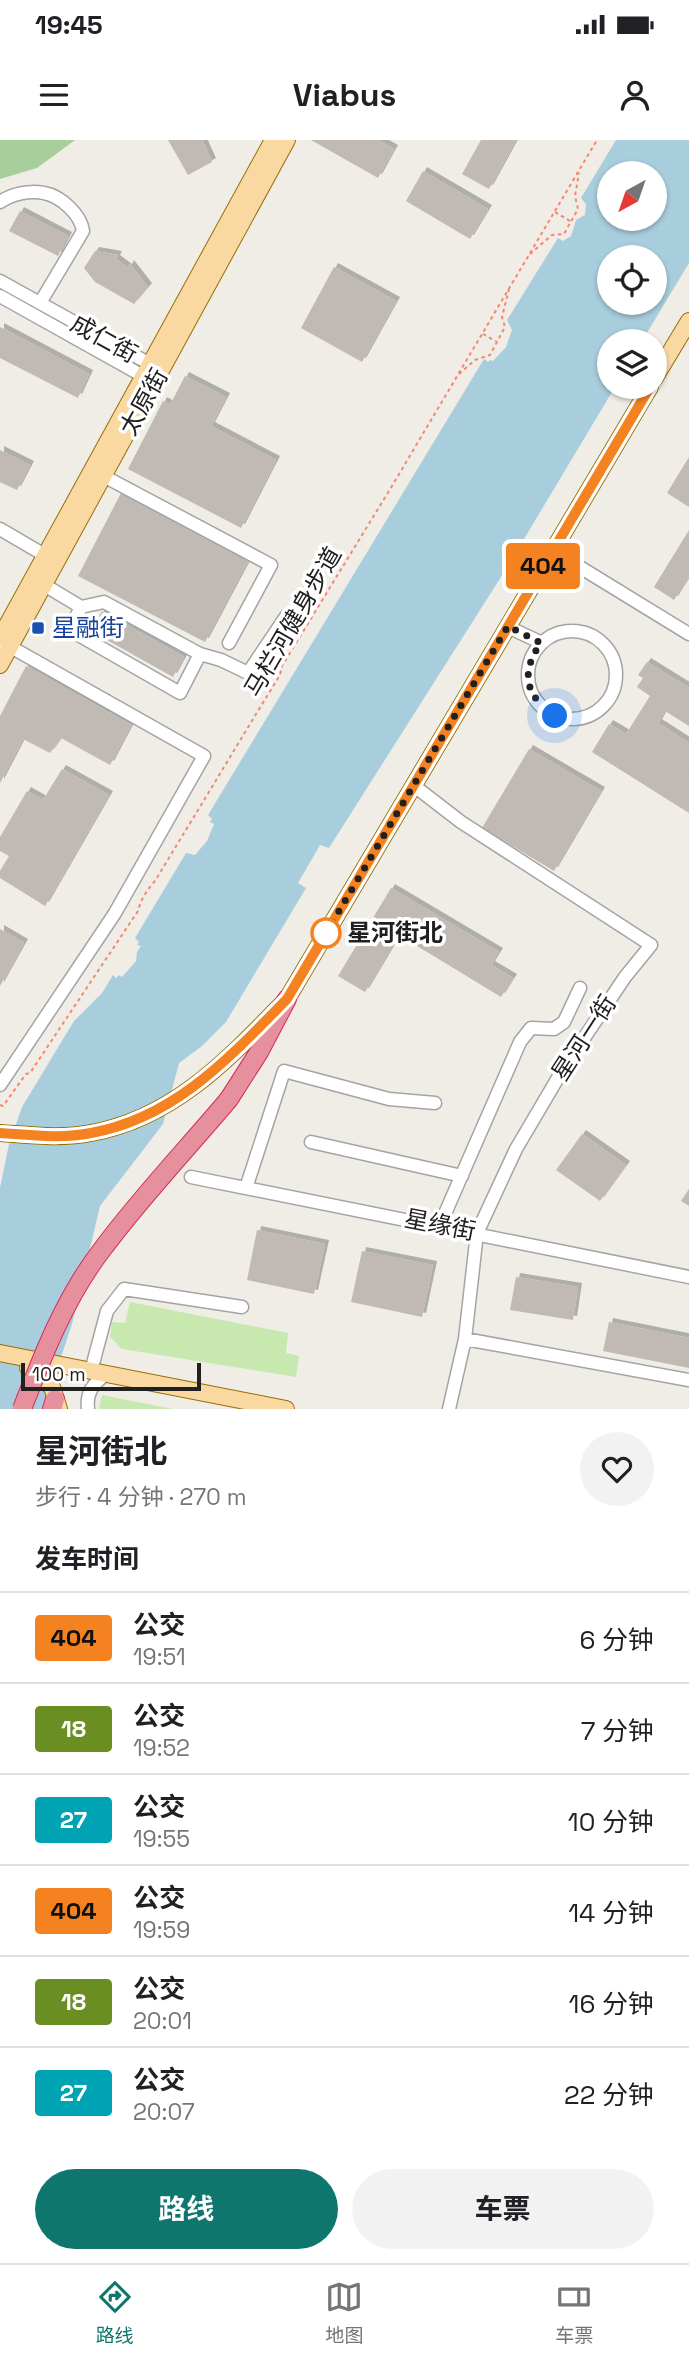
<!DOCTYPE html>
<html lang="zh">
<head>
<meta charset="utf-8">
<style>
	:root { --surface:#fff; --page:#f2f2f2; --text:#202124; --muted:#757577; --line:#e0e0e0; --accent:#0f766e }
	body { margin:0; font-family:"Space Grotesk","Noto Sans SC",sans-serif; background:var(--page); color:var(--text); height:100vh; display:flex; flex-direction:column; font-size:26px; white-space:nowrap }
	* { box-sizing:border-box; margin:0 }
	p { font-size:23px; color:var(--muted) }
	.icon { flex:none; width:38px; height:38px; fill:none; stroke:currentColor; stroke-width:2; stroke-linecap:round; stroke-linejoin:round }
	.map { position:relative; height:1269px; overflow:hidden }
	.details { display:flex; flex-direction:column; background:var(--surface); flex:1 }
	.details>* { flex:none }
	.badge { padding:0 14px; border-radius:5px; font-size:24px; line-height:46px }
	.needle { width:46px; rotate:220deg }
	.controls { position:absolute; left:597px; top:21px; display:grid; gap:14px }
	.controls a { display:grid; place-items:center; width:70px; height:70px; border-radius:50%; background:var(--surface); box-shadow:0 2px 5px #0004; font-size:35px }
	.scale { position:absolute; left:21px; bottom:18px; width:180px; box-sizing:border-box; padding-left:7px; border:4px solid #202020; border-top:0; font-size:19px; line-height:24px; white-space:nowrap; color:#202020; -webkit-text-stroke:5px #fff; paint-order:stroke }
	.you { position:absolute; width:35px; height:35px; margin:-18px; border:5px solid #fff; border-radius:50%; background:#1a73e8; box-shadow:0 0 0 10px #1a73e833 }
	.map>.badge { position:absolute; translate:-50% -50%; box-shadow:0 0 0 4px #fff }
	h2 { padding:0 35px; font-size:26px; line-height:63px }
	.round { display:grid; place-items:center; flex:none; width:74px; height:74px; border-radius:37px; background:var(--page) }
	.head { display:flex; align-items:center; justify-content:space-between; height:119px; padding:0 35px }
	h1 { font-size:33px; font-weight:700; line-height:52px }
	.cta { display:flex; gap:14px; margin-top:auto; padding:14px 35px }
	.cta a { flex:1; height:80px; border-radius:42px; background:var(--accent); color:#fff; font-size:28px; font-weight:700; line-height:80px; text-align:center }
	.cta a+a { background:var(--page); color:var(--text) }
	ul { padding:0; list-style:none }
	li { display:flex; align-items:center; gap:21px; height:91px; padding:0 35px; border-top:2px solid var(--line) }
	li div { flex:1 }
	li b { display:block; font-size:26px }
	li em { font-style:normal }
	li .badge { min-width:77px; font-weight:700; text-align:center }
	.status { display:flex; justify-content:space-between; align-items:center; height:49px; padding:0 35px; background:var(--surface); direction:ltr }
	.status svg { height:19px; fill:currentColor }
	header { display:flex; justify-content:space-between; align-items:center; height:91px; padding:0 35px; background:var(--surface); font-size:32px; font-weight:700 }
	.dock { display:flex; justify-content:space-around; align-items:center; height:98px; border-top:2px solid var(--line); background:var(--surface); font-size:19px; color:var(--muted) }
	.dock a { display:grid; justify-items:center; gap:4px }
	.dock .on { color:var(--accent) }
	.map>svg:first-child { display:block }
</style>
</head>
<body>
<div class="status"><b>19:45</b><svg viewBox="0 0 49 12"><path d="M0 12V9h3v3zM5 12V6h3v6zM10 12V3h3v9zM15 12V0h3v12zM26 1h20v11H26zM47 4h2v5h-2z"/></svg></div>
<header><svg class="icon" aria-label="menu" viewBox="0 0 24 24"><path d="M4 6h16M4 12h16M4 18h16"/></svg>Viabus<svg class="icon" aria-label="person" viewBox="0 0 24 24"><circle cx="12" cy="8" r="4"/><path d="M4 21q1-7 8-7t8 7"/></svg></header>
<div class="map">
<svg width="689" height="1269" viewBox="0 0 689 1269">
	<defs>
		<filter id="shadow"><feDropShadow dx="4" dy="-4" stdDeviation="0" flood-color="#0004"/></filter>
	</defs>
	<rect width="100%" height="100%" fill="#f0ede6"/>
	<!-- grass -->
	<path fill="#c7e8ae" d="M130,1162L288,1193L286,1213L299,1216L296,1237L122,1209L110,1197L112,1182L125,1183Z
		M102,1255L173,1269H99Z"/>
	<!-- forest -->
	<path fill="#a8ce9c" d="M0,0H75L37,28L0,39Z"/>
	<!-- water -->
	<path fill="#a8cddc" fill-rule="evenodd" d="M616,0H689V123L642,201H609V247H615L506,429L329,708L320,705L298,743L306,748L226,882L202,906L179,923L163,984L100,1066L72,1184L44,1269H0V1048L9,1004L22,967L74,881L102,853L113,835L116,838L119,835L122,837L136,821L137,812L141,806L137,805L139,802L135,798L186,713L195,715L207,701L214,684L210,682L212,679L208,675L484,219L488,222L490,220L493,221L506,207L512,190L507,180L558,98L563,101L571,96L576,80L585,75L586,64L581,58ZM609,33H654V79H609ZM609,117H654V163H609Z"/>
	<!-- building -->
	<path fill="#c1b9b3" filter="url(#shadow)" d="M168,0H202L212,22L188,35Z
		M311,0H378L394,9L378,38Z
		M481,0H516L489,49L462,34Z
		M423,31L488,69L470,99L406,61Z
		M20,71L68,96L58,116L9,91Z
		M95,111L118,115L116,119L128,128L130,124L148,147L134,164L95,142L84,128Z
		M334,127L396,161L362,222L301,188Z
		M0,187L89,234L78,258L0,218Z
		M185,236L226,257L211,286L276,320L241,388L128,329L163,261L170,265Z
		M0,310L30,325L17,350L0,342Z
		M689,317V367L667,353Z
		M121,353L249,419L205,502L78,436Z
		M689,390V436L674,460L654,447Z
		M102,471L184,517L173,537L91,491Z
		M647,522L689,548V586L665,571L658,583L689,603V628L687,632L689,633V673L592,612L609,584L626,594L650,556L637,547L643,538L638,535Z
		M26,526L131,585L110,625L61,598L50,613L23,599L0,643V576Z
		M529,609L601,651L554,731L482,688Z
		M62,629L109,655L45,766L0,738V731L9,716L0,711V697L27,651L43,660Z
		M391,748L499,812L491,825L513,838L501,857L399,795L365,852L338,836Z
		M0,789L24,803L0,846Z
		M582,994L626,1025L600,1061L556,1030Z
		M689,1049V1066L681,1061Z
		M257,1090L325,1104L314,1154L247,1140Z
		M362,1111L433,1125L422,1177L351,1162Z
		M516,1137L578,1147L573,1180L510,1170Z
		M609,1182L689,1198V1228L603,1211Z"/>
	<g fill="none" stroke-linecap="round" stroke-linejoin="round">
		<!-- minor casing -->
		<g stroke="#a4a4a4" stroke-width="15">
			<path id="minor" d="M0,62C12,54 29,50 44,53C61,56 81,75 83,91L40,163
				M0,141L150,224L154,230
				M0,156L143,236H150
				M96,332L271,425L229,503
				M0,389L53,420
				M552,410L689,494
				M36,440L81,467L104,462L200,514L221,520L248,533L287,475
				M81,467L74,481L77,494L180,553L200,514
				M508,487L542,503
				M528 535a44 44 0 1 1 88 0a44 44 0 1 1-88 0Z
				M413,645L461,682L651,805L625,837L562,931L516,1009L477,1093L465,1199L449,1269
				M0,945L115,773L204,616L2,502
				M311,1002L462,1036
				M191,1037L689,1137
				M246,1048L284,931L389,959L435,963
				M440,1085L520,902L531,888L554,889L564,882L580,848
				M465,1199L689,1240
				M91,1231L107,1171L124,1149L242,1167
				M88,1269C86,1252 93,1244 106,1234"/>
		</g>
		<!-- major casing -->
		<g stroke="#976e04" stroke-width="18">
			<path id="major" d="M654,239L689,181
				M0,498L273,0
				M0,525L287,0
				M0,993C30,995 61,999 91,993C175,978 230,917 287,859L650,247
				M0,1213L286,1269
				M28,1228L52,1247L59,1269"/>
		</g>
		<!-- highway casing -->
		<g stroke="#d62b5c" stroke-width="20">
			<path id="highway" d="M229,959L259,912L287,859
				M52,1269L55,1259"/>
		</g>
		<!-- path -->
		<path stroke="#f68671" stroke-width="2" stroke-dasharray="3.5 3.5" stroke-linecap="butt" d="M555,72L570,81
			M530,114L552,95L564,94L578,69L575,56L579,33
			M483,194L497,202
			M459,234L475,220L490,215L505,187L502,177L509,149
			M0,965L3,966L26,934L30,933L138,771C141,759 147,750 155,741L264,561L280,535L282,526L392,346L597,0"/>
		<!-- minor -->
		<use href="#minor" stroke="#fff" stroke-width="12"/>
		<!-- major -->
		<use href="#major" stroke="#f9d8a2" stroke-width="16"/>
		<!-- highway -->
		<use href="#highway" stroke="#e5909c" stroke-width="18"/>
		<!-- highway-bridge casing -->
		<g stroke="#d62b5c" stroke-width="20" stroke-linecap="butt">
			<path id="highway-bridge" d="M22,1269C43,1215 65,1158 101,1111C140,1058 187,1009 229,959"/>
		</g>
		<!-- highway-bridge -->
		<use href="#highway-bridge" stroke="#e5909c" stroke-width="18"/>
	</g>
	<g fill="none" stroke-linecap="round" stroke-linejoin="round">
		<!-- line casing -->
		<g stroke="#fff" stroke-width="16">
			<path id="line" d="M0,993C30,995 61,999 91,993C175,978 230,917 287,859L650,247"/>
		</g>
		<!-- line -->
		<use href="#line" stroke="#f58220" stroke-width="10"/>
		<!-- walk -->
		<path stroke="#202020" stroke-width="7" stroke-dasharray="0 12.6" d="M326,793L508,486L541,503C520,532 525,556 555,576"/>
	</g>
	<!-- markers -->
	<rect fill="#1a4fb4" stroke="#fff" stroke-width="2.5" x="31" y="481" width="14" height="14" rx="3.5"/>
	<circle fill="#fff" stroke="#f58220" stroke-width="3.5" cx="326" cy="793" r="14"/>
	<g text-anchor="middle" stroke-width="7" stroke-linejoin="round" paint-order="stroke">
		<!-- street labels -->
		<g font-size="24" fill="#202020" stroke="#fff">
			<text transform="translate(104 199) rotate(29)" y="8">成仁街</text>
			<text transform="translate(144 262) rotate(-61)" y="8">太原街</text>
			<text transform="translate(293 482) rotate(-60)" y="8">马栏河健身步道</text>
			<text transform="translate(584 898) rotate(-57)" y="8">星河一街</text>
			<text transform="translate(440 1085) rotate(11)" y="8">星缘街</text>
		</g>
		<!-- transit labels -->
		<g font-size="24" fill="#164399" stroke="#fff" text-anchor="start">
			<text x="52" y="496">星融街</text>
		</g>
		<!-- stop labels -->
		<g font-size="24" font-weight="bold" fill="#202020" stroke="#fff" text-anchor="start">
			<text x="347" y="801">星河街北</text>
		</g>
	</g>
</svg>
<div class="controls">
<a><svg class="needle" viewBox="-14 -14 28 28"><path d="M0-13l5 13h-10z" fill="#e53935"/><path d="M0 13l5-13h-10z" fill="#757577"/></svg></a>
<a><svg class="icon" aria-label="locate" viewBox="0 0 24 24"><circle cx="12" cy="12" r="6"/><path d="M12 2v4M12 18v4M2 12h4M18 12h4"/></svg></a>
<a><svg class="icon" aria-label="layers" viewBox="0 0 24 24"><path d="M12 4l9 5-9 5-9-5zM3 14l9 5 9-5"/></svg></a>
</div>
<div class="scale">100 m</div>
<div class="you" style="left:555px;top:576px"></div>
<b class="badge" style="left:543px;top:426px;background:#f58220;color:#111">404</b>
</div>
<section class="details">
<div class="head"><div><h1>星河街北</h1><p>步行 · 4 分钟 · 270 m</p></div><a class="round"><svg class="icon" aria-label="heart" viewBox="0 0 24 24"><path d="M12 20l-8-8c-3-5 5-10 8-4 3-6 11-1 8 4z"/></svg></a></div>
<h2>发车时间</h2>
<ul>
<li><span class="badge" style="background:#f58220;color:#111">404</span><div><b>公交</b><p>19:51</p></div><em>6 分钟</em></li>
<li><span class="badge" style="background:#6b8e23;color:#fff">18</span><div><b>公交</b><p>19:52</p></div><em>7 分钟</em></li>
<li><span class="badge" style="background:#00a3b4;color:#fff">27</span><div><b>公交</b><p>19:55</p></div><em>10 分钟</em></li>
<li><span class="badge" style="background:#f58220;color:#111">404</span><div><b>公交</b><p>19:59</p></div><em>14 分钟</em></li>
<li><span class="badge" style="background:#6b8e23;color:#fff">18</span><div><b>公交</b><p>20:01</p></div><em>16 分钟</em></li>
<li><span class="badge" style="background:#00a3b4;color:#fff">27</span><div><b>公交</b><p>20:07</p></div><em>22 分钟</em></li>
</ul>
<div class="cta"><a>路线</a><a>车票</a></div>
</section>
<nav class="dock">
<a class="on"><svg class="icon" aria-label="directions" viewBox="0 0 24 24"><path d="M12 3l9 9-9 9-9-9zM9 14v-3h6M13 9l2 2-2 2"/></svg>路线</a>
<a><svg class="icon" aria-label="map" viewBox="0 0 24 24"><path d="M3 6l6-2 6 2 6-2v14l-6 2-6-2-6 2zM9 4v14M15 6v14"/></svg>地图</a>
<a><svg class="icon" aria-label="tickets" viewBox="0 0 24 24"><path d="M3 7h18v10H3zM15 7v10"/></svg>车票</a>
</nav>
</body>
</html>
